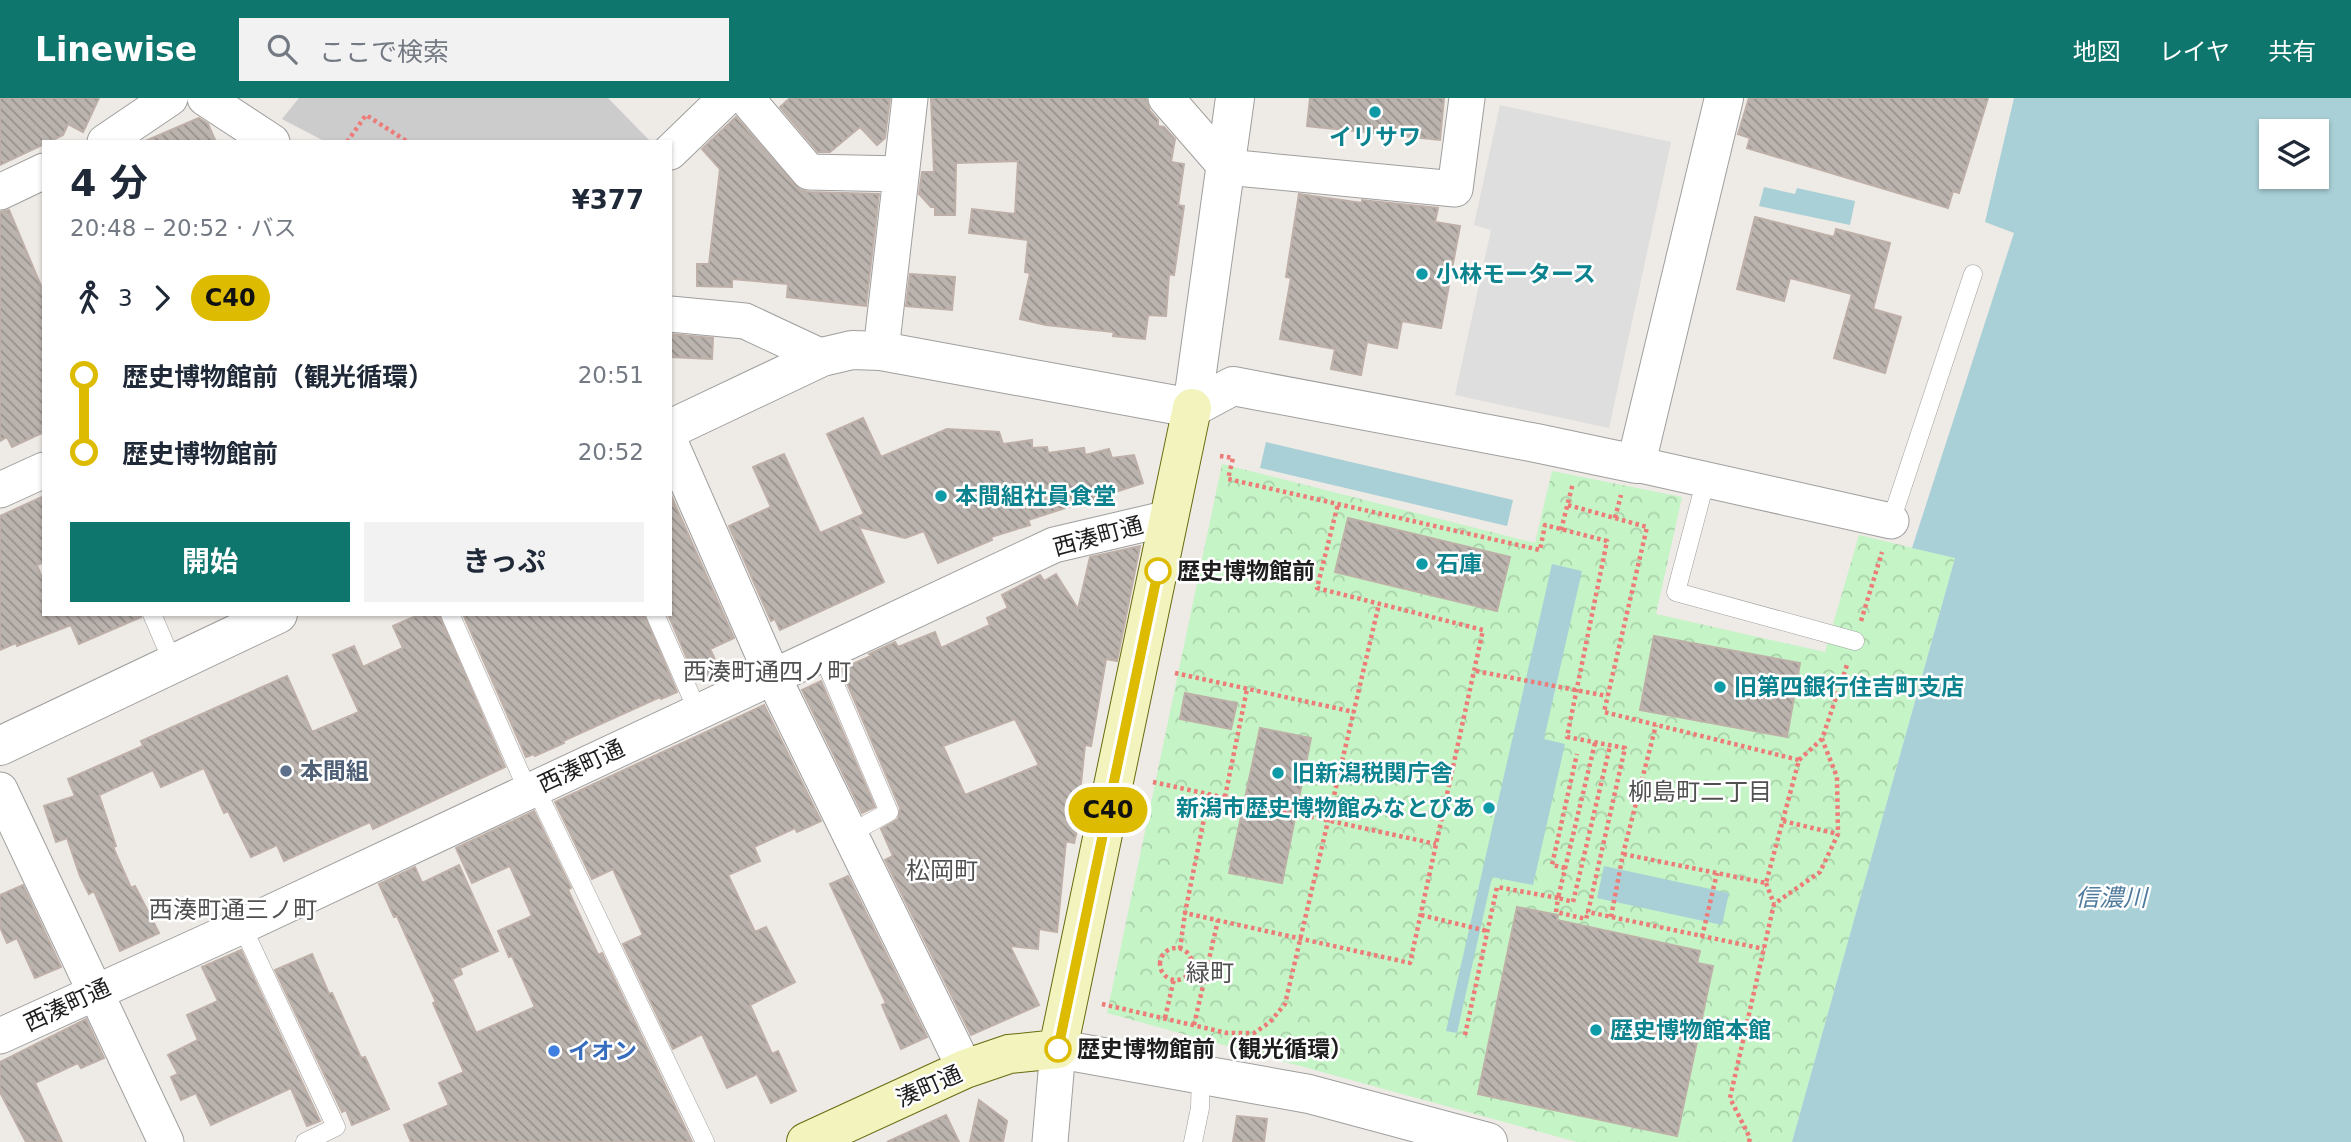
<!DOCTYPE html>
<html lang="ja">
<head>
<meta charset="utf-8">
<style>
	:root { --surface:#fff; --page:#f2f2f3; --text:#1f2937; --muted:#747a83; --accent:#0f766e }
	body { margin:0; font-family:"DejaVu Sans","Noto Sans JP",sans-serif; background:var(--page); color:var(--text); height:100vh; display:flex; flex-direction:column; font-size:26px; white-space:nowrap }
	* { box-sizing:border-box; margin:0 }
	p { font-size:23px; color:var(--muted) }
	.icon { flex:none; width:38px; height:38px; fill:none; stroke:currentColor; stroke-width:2; stroke-linecap:round; stroke-linejoin:round }
	.map { position:relative; flex:1; overflow:hidden }
	.panel { position:absolute; left:42px; top:42px; width:630px; height:476px; display:flex; flex-direction:column; background:var(--surface); border-radius:0px; box-shadow:0 2px 5px #0004 }
	.panel>* { flex:none }
	.badge { padding:0 14px; border-radius:23px; font-size:24px; line-height:46px }
	.buttons { position:absolute; left:2259px; top:21px; display:grid; gap:14px }
	.buttons a { display:grid; place-items:center; width:70px; height:70px; border-radius:0px; background:var(--surface); box-shadow:0 2px 5px #0004; font-size:35px }
	.map>.badge { position:absolute; translate:-50% -50%; box-shadow:0 0 0 4px #fff }
	.legs { display:flex; align-items:center; gap:10px; height:77px; padding:0 28px; font-size:23px }
	.legs p { margin-inline-start:auto }
	.head { display:flex; align-items:center; justify-content:space-between; height:119px; padding:0 28px }
	h1 { font-size:38px; font-weight:700; line-height:52px }
	.cta { display:flex; gap:14px; margin-top:auto; padding:14px 28px }
	.cta a { flex:1; height:80px; border-radius:0px; background:var(--accent); color:#fff; font-size:28px; font-weight:700; line-height:80px; text-align:center }
	.cta a+a { background:var(--page); color:var(--text) }
	ul { padding:0 28px; list-style:none }
	li { display:flex; align-items:center; gap:24px; height:77px; font-size:26px }
	li i { display:grid; place-items:center; width:10px; height:100%; margin:0 9px; background:currentColor }
	li i::after { content:''; width:18px; height:18px; margin:-9px; border:5px solid; border-radius:50%; background:var(--surface) }
	li p { margin-inline-start:auto }
	li:first-child i { background:linear-gradient(#0000 50%,currentColor 0) }
	li:last-child i { background:linear-gradient(currentColor 50%,#0000 0) }
	header { display:flex; align-items:center; gap:42px; box-sizing:border-box; height:98px; padding:0 35px; background:var(--accent); color:#fff }
	header strong { font-size:33px }
	nav { display:flex; gap:38px; margin-inline-start:auto; font-size:24px }
	.search { width:490px; height:63px; background:var(--page); display:flex; align-items:center; gap:18px; box-sizing:border-box; padding:0 24px; border-radius:0px; color:var(--muted); font-size:26px }
	.map>svg:first-child { display:block }
</style>
</head>
<body>
<header>
<strong>Linewise</strong>
<div class="search"><svg class="icon" aria-label="search" viewBox="0 0 24 24"><circle cx="10" cy="10" r="6"/><path d="M15 15l6 6"/></svg>ここで検索</div>
<nav><a>地図</a><a>レイヤ</a><a>共有</a></nav>
</header>
<div class="map">
<svg width="2351" height="1044" viewBox="0 0 2351 1044">
	<defs>
		<pattern id="park-crowns" width="20" height="18" patternUnits="userSpaceOnUse" patternTransform="scale(1.75)"><rect width="20" height="18" fill="#c5f4c6"/><path d="M2 6a3 3 0 1 1 6 0M12 15a3 3 0 1 1 6 0" fill="none" stroke="#a9d1aa"/></pattern>
		<pattern id="building-back-hatch" width="6" height="6" patternUnits="userSpaceOnUse" patternTransform="scale(1.75)"><rect width="6" height="6" fill="#bbb3ae"/><path d="M-1 5l2 2M0 0l6 6M5-1l2 2" fill="none" stroke="#97918d"/></pattern>
	</defs>
	<rect width="100%" height="100%" fill="#eeeae5"/>
	<!-- religious -->
	<path fill="#ccc" d="M299,0H608L651,44H326L282,21Z"/>
	<!-- park -->
	<path fill="url(#park-crowns)" d="M1222,366L1535,445L1552,373L1682,399L1656,516L1825,554L1859,437L1955,460L1792,1044H1577L1107,915Z"/>
	<!-- parking -->
	<path fill="#dedede" d="M1500,7L1671,44L1609,330L1455,297L1491,132L1474,127Z"/>
	<!-- water -->
	<path fill="#a9d0d7" fill-rule="evenodd" d="M2014,0H2351V1044H1792L1955,460L1912,450L2014,135L1985,124ZM2317,33V79H2272V33Z
		M1764,89L1795,96L1797,90L1855,103L1850,127L1759,108Z
		M1266,344L1513,402L1507,428L1260,370Z
		M1552,466L1582,473L1544,641L1565,646L1533,787L1492,779L1457,935L1446,933Z
		M1604,768L1729,795L1722,827L1597,800Z"/>
	<!-- building -->
	<path fill="url(#building-back-hatch)" stroke="#beb0a8" stroke-width="2" fill-rule="evenodd" d="M0,0H99L83,34L68,26L63,37L49,44H44V46L0,67Z
		M790,0H890L885,40L877,47L860,29L830,54H818L780,9Z
		M931,0H1146L1150,13L1158,22V28L1164,29L1175,41L1171,64L1184,66L1178,107L1184,108L1174,177L1169,176L1166,218L1148,217L1145,241L1113,238L1114,234L1046,227L1020,221L1030,175L1025,174L1028,142L969,135L972,111L1015,116L1018,63L956,65L955,117H935V109H931L919,96L922,74H934Z
		M1310,0H1444L1440,42L1307,28Z
		M1749,0H1988L1959,95L1953,93L1948,110L1747,50L1750,40L1738,36Z
		M736,19L800,92L809,94L879,96L866,208L787,199L788,186L732,181V189L697,188V166H709L720,71L702,51Z
		M199,20L208,26L216,44H143Z
		M1299,96L1362,105V102L1438,110L1435,124L1460,128L1441,230L1402,223L1397,250L1367,244L1361,277L1331,271L1335,251L1280,241L1291,180L1286,179Z
		M9,112L44,195V334L12,349L7,339L0,343V114Z
		M1755,119L1834,139L1836,131L1890,145L1873,211L1901,219L1885,275L1834,260L1852,196L1790,180L1784,203L1737,191Z
		M910,176L955,179L952,212L906,208Z
		M670,236L713,240L712,261L670,259Z
		M863,320L881,359L947,331L999,334L1003,346L1032,342V350L1047,349L1048,355L1084,350L1085,357L1109,351L1112,360L1134,357L1143,385L1028,422L1030,427L991,439L992,442L938,465L924,433L905,440L859,429L884,484L780,532L775,521L771,523L729,428L771,409L753,369L784,356L820,435L864,416L827,336Z
		M670,395L734,540L710,551L721,574L697,584L668,516H670Z
		M44,398V464L37,467L44,485V516H141V519L79,546L71,527L17,548L16,545L0,552V418Z
		M1348,420L1510,459L1497,513L1335,474Z
		M1140,448L1117,563L1106,561L1091,648L1085,647L1080,695H1086L1074,745L1066,743L1057,834L1039,831L1038,851L1010,848L1039,907L971,937L885,762L893,758L881,731L898,721L900,710L841,571L871,558L869,556L895,544L898,549L935,534L941,550L990,527L987,520L1008,510L1002,497L1040,477L1044,483L1056,476L1078,511L1090,459ZM1015,621L1039,667L965,697L943,648Z
		M420,516H439L505,669L373,731L370,724L284,763L277,747L251,759L228,713L224,715L204,670L161,689L153,672L99,697L116,748L113,749L131,790L135,788L159,835L120,853L94,793L89,796L80,778L67,740L56,744L44,708L75,698L68,681L143,648L141,643L287,578L312,634L359,614L333,557L354,548L363,569L403,550L393,528Z
		M463,516H644L677,594L661,601L660,599L563,643L564,645L535,658L534,656L526,659Z
		M1654,538L1800,565L1787,639L1640,612Z
		M821,583L875,709L862,715L802,592Z
		M1185,595L1237,605L1231,631L1180,621Z
		M764,607L821,723L797,734L795,730L754,749L760,763L728,777L755,834L766,829L795,884L750,907L772,956L778,953L796,993L771,1005L757,976L727,990L702,936L673,951L623,846L643,837L613,771L592,781L555,704Z
		M1260,630L1311,640L1282,785L1229,775Z
		M534,713L571,790L568,792L598,857L602,855L692,1044H411L404,1027L449,1007L439,985L464,974L433,905L436,904L397,818L394,819L379,786L415,769L422,785L459,767L498,853L460,870L462,876L452,881L476,935L535,909L512,858L509,859L498,833L532,818L510,768L472,785L456,750Z
		M848,778L927,939L901,951L882,907L886,905L830,786Z
		M23,787L61,869L35,880L17,840L7,845L0,829V797Z
		M1517,809L1558,817L1557,822L1700,853L1697,865L1713,868L1677,1038L1478,996Z
		M241,852L320,1023L307,1028L291,990L211,1027L196,995L181,1002L171,979L178,976L168,957L198,942L187,917L218,903L202,869Z
		M312,856L329,896L332,895L361,960L365,959L389,1011L352,1027L346,1012L342,1014L275,872Z
		M86,921L104,960L81,970L78,965L35,985L62,1044H26L0,994V964Z
		M979,1002L1007,1023L1003,1044H970Z
		M946,1017L959,1044H887Z
		M1237,1018L1267,1021L1264,1044H1233Z"/>
	<g fill="none" stroke-linecap="round" stroke-linejoin="round">
		<!-- service casing -->
		<g stroke="#9f9f9f" stroke-width="19">
			<path id="service" d="M1706,381L1676,494L1855,543
				M1891,423L1973,176
				M152,516L173,565
				M450,516L528,693
				M655,516L698,614
				M822,556L889,714L849,736
				M535,689L705,1044
				M242,828L336,1029L305,1044
				M1193,1044L1200,1010L1201,975"/>
		</g>
		<!-- minor casing -->
		<g stroke="#9f9f9f" stroke-width="37">
			<path id="minor" d="M205,0L272,44
				M746,0L809,74L901,76
				M1166,0L1226,69L1455,91L1467,0
				M105,44L170,0
				M670,54L726,0
				M0,94L44,73
				M670,216L745,223L822,259
				M881,253L910,0
				M670,344L773,579L965,971
				M1636,366L1891,423
				M0,392L44,372
				M0,692L166,1044
				M0,938L242,828L1054,447L1169,420
				M1050,1044L1058,951"/>
		</g>
		<!-- tertiary casing -->
		<g stroke="#9f9f9f" stroke-width="40">
			<path id="tertiary" d="M1192,310L1235,0
				M670,331L822,259L852,252L881,253L1192,310L1233,288L1536,345L1636,366L1724,0
				M0,648L278,516
				M1058,951L1309,996L1488,1044"/>
		</g>
		<!-- secondary casing -->
		<g stroke="#666b0f" stroke-width="40">
			<path id="secondary" d="M806,1044L965,971L1009,956L1058,951L1192,310"/>
		</g>
		<!-- path -->
		<path stroke="#ed7b77" stroke-width="4.5" stroke-dasharray="3.5 3.5" stroke-linecap="butt" d="M347,44L366,17L408,44
			M1220,358L1233,360L1228,381L1540,452L1545,427L1607,443L1567,639L1625,650L1588,814L1764,851
			M1568,407L1647,429L1604,614L1799,662L1766,785L1623,756
			M1615,420L1621,397
			M1561,432L1573,385
			M1861,523L1882,454
			M1476,573L1607,598
			M1175,575L1354,614
			M1595,645L1558,800L1573,804L1610,648
			M1799,662L1822,641
			M1153,684L1436,746
			M1209,696L1185,815L1410,865L1483,532L1317,490L1338,406
			M1225,699L1247,591
			M1783,723L1838,736
			M1565,770L1552,767L1577,656
			M1766,785L1774,806
			M1421,817L1487,833
			M1611,819L1623,756L1656,627
			M1702,839L1717,775
			M1160 866a16 16 0 1 1 32 0a16 16 0 1 1-32 0Z
			M1180,851L1185,815
			M1102,906L1227,935H1254L1270,924L1285,906L1379,506
			M1165,920L1174,881
			M1194,927L1218,822
			M1465,937L1497,789L1558,800L1556,814L1586,821L1588,814
			M1749,1044L1750,1040L1730,1000L1774,806L1820,774L1838,736L1837,679L1822,641L1848,564"/>
		<!-- service -->
		<use href="#service" stroke="#fff" stroke-width="18"/>
		<!-- minor -->
		<use href="#minor" stroke="#fff" stroke-width="35"/>
		<!-- tertiary -->
		<use href="#tertiary" stroke="#fff" stroke-width="38"/>
		<!-- secondary -->
		<use href="#secondary" stroke="#f3f3bd" stroke-width="38"/>
	</g>
	<g fill="none" stroke-linecap="round" stroke-linejoin="round">
		<!-- line-1 casing -->
		<g stroke="#fff" stroke-width="16">
			<path id="line-1" d="M1058,951L1158,473"/>
		</g>
		<!-- line-1 -->
		<use href="#line-1" stroke="#db0" stroke-width="10"/>
	</g>
	<!-- markers -->
	<g fill="#0f9aa8" stroke="#fff" stroke-width="2.5">
		<circle cx="1375" cy="14" r="7"/>
		<circle cx="1422" cy="176" r="7"/>
		<circle cx="941" cy="398" r="7"/>
		<circle cx="1422" cy="466" r="7"/>
		<circle cx="1720" cy="589" r="7"/>
		<circle cx="1278" cy="675" r="7"/>
		<circle cx="1489" cy="710" r="7"/>
		<circle cx="1596" cy="932" r="7"/>
	</g>
	<g fill="#fff" stroke="#db0" stroke-width="3.5">
		<circle cx="1158" cy="473" r="12"/>
		<circle cx="1058" cy="951" r="12"/>
	</g>
	<circle fill="#5c6f8a" stroke="#fff" stroke-width="2.5" cx="286" cy="673" r="7"/>
	<circle fill="#3f7fe0" stroke="#fff" stroke-width="2.5" cx="554" cy="953" r="7"/>
	<g text-anchor="middle" stroke-width="5" stroke-linejoin="round" paint-order="stroke">
		<!-- culture labels -->
		<g font-size="23" font-weight="bold" fill="#0d838f" stroke="#fff" text-anchor="start">
			<text x="1375" y="47" text-anchor="middle">イリサワ</text>
			<text x="1436" y="184">小林モータース</text>
			<text x="955" y="406">本間組社員食堂</text>
			<text x="1436" y="474">石庫</text>
			<text x="1734" y="597">旧第四銀行住吉町支店</text>
			<text x="1292" y="683">旧新潟税関庁舎</text>
			<text x="1475" y="718" text-anchor="end">新潟市歴史博物館みなとぴあ</text>
			<text x="1610" y="940">歴史博物館本館</text>
		</g>
		<!-- street labels -->
		<g font-size="23" fill="#1e1e1e" stroke="#fff">
			<text transform="translate(1098 438) rotate(-15)" y="8">西湊町通</text>
			<text transform="translate(581 668) rotate(-25)" y="8">西湊町通</text>
			<text transform="translate(67 907) rotate(-25)" y="8">西湊町通</text>
			<text transform="translate(929 988) rotate(-24)" y="8">湊町通</text>
		</g>
		<!-- stop labels -->
		<g font-size="23" font-weight="bold" fill="#1e1e1e" stroke="#fff" text-anchor="start">
			<text x="1177" y="481">歴史博物館前</text>
			<text x="1077" y="959">歴史博物館前（観光循環）</text>
		</g>
		<!-- service labels -->
		<g font-size="23" font-weight="bold" fill="#4e5e75" stroke="#fff" text-anchor="start">
			<text x="300" y="681">本間組</text>
		</g>
		<!-- shop labels -->
		<g font-size="23" font-weight="bold" fill="#366cbe" stroke="#fff" text-anchor="start">
			<text x="568" y="961">イオン</text>
		</g>
		<!-- neighbourhood labels -->
		<g font-size="24" fill="#515151" stroke="#fff">
			<text x="767" y="582">西湊町通四ノ町</text>
			<text x="1700" y="702">柳島町二丁目</text>
			<text x="942" y="781">松岡町</text>
			<text x="233" y="820">西湊町通三ノ町</text>
			<text x="1210" y="883">緑町</text>
		</g>
		<!-- water labels -->
		<g font-size="24" font-style="italic" fill="#507b9d" stroke="#fff">
			<text x="2111" y="808">信濃川</text>
		</g>
	</g>
</svg>
<div class="buttons">
<a><svg class="icon" aria-label="layers" viewBox="0 0 24 24"><path d="M12 4l9 5-9 5-9-5zM3 14l9 5 9-5"/></svg></a>
</div>
<b class="badge" style="left:1108px;top:712px;background:#db0;color:#111">C40</b>
<section class="panel">
<div class="head"><div><h1>4 分</h1><p>20:48 – 20:52 · バス</p></div><b>¥377</b></div>
<div class="legs"><svg class="icon" aria-label="walk" viewBox="0 0 24 24"><circle cx="13" cy="4" r="2"/><path d="M13 8l-2 6 4 7M11 14l-3 7M7 12l3-4h3l4 4"/></svg>3<svg class="icon" aria-label="forward" viewBox="0 0 24 24"><path d="M9 5l7 7-7 7"/></svg><b class="badge" style="background:#db0;color:#111">C40</b></div>
<ul>
<li><i style="color:#db0"></i><b>歴史博物館前（観光循環）</b><p>20:51</p></li>
<li><i style="color:#db0"></i><b>歴史博物館前</b><p>20:52</p></li>
</ul>
<div class="cta"><a>開始</a><a>きっぷ</a></div>
</section>
</div>
</body>
</html>
